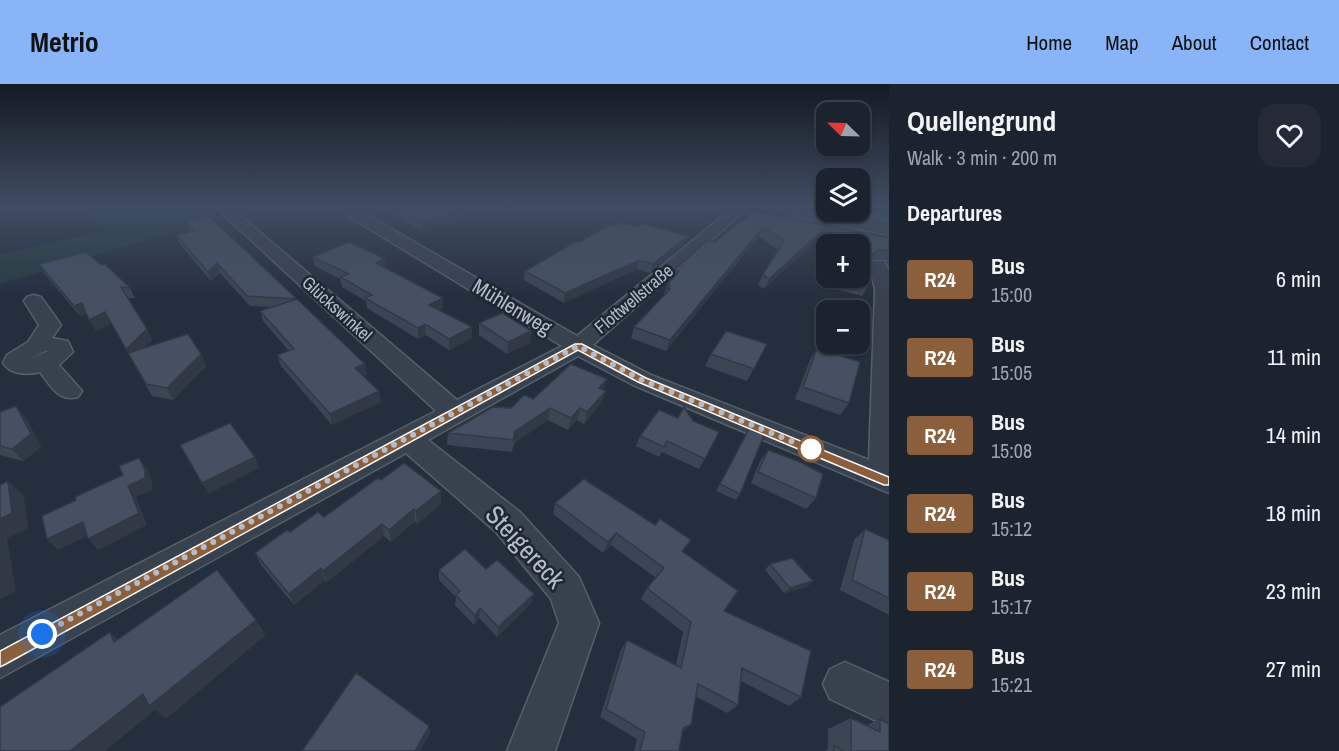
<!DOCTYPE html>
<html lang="en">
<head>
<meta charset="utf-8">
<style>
	:root { --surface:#1b232e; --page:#242b36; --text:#f1f3f6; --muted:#a0a4aa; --line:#39404a; --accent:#8ab4f8 }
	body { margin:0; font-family:"Archivo Narrow",sans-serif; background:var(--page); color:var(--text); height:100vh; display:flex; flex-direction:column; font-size:22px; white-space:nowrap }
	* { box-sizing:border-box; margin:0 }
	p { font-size:20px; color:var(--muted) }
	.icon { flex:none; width:33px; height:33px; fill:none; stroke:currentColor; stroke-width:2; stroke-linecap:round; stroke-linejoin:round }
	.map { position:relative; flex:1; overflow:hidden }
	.details { display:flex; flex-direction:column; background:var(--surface); width:450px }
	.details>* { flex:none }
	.badge { padding:0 12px; border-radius:4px; font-size:21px; line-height:39px }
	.needle { width:39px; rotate:293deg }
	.controls { position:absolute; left:816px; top:18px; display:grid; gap:12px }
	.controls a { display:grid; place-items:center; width:54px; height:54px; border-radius:12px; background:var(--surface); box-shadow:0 2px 4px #0004,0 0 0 2px var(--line); font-size:30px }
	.you { position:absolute; width:30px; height:30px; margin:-15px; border:4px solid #fff; border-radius:50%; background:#1a73e8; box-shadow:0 0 0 9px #1a73e833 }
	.map>.badge { position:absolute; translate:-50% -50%; box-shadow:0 0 0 3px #fff }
	h2 { padding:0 18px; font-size:22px; line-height:54px }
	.round { display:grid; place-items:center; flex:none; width:63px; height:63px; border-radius:18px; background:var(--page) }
	.summary { display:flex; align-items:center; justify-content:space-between; height:102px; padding:0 18px }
	h1 { font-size:28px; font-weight:800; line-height:45px }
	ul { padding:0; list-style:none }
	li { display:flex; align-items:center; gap:18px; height:78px; padding:0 18px }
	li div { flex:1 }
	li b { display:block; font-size:22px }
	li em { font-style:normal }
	li .badge { min-width:66px; font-weight:700; text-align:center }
	header { display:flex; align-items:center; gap:36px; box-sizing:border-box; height:84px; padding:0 30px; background:var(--accent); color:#111 }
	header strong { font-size:28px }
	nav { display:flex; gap:33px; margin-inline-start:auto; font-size:21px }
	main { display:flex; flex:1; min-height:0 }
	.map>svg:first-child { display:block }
</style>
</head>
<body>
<header>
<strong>Metrio</strong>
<nav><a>Home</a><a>Map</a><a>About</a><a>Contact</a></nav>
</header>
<main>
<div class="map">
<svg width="889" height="667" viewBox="0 0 889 667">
	<rect width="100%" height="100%" fill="#242f3e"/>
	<!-- green -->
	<path fill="#263c3f" d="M133,121H205L219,134L0,200V171L106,146L91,130Z"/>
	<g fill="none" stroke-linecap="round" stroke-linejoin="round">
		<!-- minor casing -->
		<g stroke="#565f6c" stroke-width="3">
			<path id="minor" d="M213,121H228L457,316L562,262L335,124L333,121H350L577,252L736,121H751L593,261L651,291L869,376L875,205L869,181L872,177H884L889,187V409L633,301L578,272L428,356L520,428L579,493L599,539L555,667H507L559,539L551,515L496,448L406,369L0,594V551L436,327Z
				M790,132L889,152V162L785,140L782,137Z
				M34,211L41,213L61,241L52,254L68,257L73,268L59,281L82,307L78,313C58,318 51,302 40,288C27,291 11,291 3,279L7,271L28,258L39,241L24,217L27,213ZM45,267H48L30,275Z
				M845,578L889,598V643L830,615L823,600L830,585Z"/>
		</g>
		<!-- minor -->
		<use href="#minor" fill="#38414e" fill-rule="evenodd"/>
	</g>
	<!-- wall -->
	<path fill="#3b4654" d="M376,121H450L463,133L421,146Z
		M765,121H823L860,128L889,130V150L839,140V135L834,139L763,126Z
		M754,127L822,151L764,205L758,201L763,190L778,166L759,152L666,267L631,254L634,243L664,211L667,201L671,196L674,186L715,158Z
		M210,133L365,280L367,291L364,292L381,318L332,341L281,282L277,271L289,267L263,237L260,227L272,223L250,222L220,189L211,197L180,160L176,151L190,148L186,138Z
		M841,145L889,154V183L884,175H872L869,178L868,202L862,212L834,205L835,194H860V160H835L836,154Z
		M580,158L685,160L650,189L637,185L564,219L524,196L525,187Z
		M313,173L386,184L443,214V224L439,226L472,243V254L449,266L426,251L418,255L367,224L366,217L342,203L340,195L315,182Z
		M39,180L101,181L130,204L135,214H127L152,256L144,264L201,270L206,282L173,316L152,312L111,239L96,247L87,230L80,232L45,190Z
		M479,239L531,247L530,259L507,270L479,251Z
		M767,260L747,297L705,282L711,270Z
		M817,264L849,319L840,331L795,315L810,276Z
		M607,295L603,306L602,318L584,340L577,336L568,346L548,336L514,359L512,368L447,361L448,349L533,315Z
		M0,328L26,334L41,363L23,377L0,371Z
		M678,334L693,337L719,348L699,385L662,368L659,373L636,362L640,352Z
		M749,345L740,410L736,416L716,407Z
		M768,366L816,414L806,425L751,399L760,377Z
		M381,396L441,407V420L417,440L415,437L391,458L384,452L327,498L325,496L294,521L261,481L255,469L324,433Z
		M555,419L683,468L724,527L801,613L789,622L741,597L738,621L727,629L695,612L691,641L682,648L679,667H634L637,655L600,633L621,566L627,556L676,581L683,548L641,515L647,504L656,494L611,461L603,469L553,430Z
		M865,445L889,456V531L840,506L854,456Z
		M770,480L807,503L784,509L765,486Z
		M486,485L531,519L497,553L479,534L474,541L455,521L456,513L439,496V486Z
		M851,634L867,641L880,635L889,667H825L828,665V645Z"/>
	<!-- shaded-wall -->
	<path fill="#303945" d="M463,126V133L421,146V139Z
		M843,128L839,135L834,139L839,131Z
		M827,142L822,151L764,205L769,195Z
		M763,143L759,152L666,267L670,256Z
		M688,152L685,160L650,189L653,180Z
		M878,166L872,175L867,180L873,171Z
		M385,175L386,184L376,179Z
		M639,176L637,185L564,219L565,209Z
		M217,179L220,189L211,197L208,188Z
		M443,214V224L429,231V221Z
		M82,219L88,230L80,232L74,222Z
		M105,228L111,239L96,247L89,236Z
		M425,240L426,251L418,255V244Z
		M472,243V254L449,266V255Z
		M147,245L152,256L132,276L126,265Z
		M531,247L530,259L507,270L508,258Z
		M201,270L206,282L173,316L167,304Z
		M365,280L367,291L357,295L355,284Z
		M607,295L603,307L599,304Z
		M379,307L381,318L332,341L330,330Z
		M606,307L602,318L584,340L587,328Z
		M16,322L26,334L41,363L23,377L12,365Z
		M550,324L548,336L514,359V348Z
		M580,324L577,336L568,346L571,334Z
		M255,373L259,384L208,410L202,399Z
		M139,374L147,385L152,397V406L136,413L147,441L98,466L88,455L128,402Z
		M8,397L24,412L28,445L7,454L16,507L0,515V435Z
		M441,407V420L417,440L416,427Z
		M414,425L415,437L391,458L389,446Z
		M83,438L93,449L58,466L47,455Z
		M382,440L384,452L327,498L323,487Z
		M616,449L611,461L603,469L608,458Z
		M321,484L325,496L294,521L289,510Z
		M813,497L807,503L784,509L790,504Z
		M534,510L531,519L497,553L498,543Z
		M480,524L479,534L474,541L475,532Z
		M256,536L266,551L166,635L155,626L105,667H70L143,610Z
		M110,548L126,563L114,558Z
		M691,641L681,649L683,644Z
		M429,642L430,650L420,667H415Z"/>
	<!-- building -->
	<path fill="#455162" stroke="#303945" stroke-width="1.5" d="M387,121H450L463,126L421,139Z
		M784,121H826V128H843L839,131Z
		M860,125L889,130V140L843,132L844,128H860Z
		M754,127L827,142L769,195L763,190L784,157L763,143L670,256L634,243L670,205H667L670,201H667L679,187L674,186L708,156L715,158Z
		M210,133L297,215L247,212L217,179L208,188L176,151L194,147L186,138Z
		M621,139L638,143L643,140L688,152L653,180L639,176L565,209L525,187L577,157L580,158L611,140L615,142Z
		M841,145L889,154V166H878L873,171L869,170L868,202L839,196L840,194H860V160H838Z
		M349,158L385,175L376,179L443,214L429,221L472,243L449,255L425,240L418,244L365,214L372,211L340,193L349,190L313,173Z
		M86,168L101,181L105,180L130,204L121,203L147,245L126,265L105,228L89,236L82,219L74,222L39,180Z
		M297,215L365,280L355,284L379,307L330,330L277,271L294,265L260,227Z
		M502,229L531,247L508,258L479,239Z
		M726,247L767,260L754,285L711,270Z
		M188,250L201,270L167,304L146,300L128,269Z
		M817,264L860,278L849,319L803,303Z
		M571,280L607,295L599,304L606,307L587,328L580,324L571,334L550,324L514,348V356L448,349L493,323L511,324L524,311L533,315Z
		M16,322L31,350L12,365L0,362V328Z
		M684,323L693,337L719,348L705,375L667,357L664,363L640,352L659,326L678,334Z
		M230,339L255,373L202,399L180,361Z
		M749,345L764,351L740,410L720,400Z
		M768,366L800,378L823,390L816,414L758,388Z
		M139,374L145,386V394L128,402L139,429L88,455L83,438L47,455L42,432L76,416L75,413L123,391L119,382Z
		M404,379L441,407L416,427L414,425L389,446L382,440L323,487L321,484L289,510L255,469L287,446L290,448L318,428L324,433L378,394L381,396Z
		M584,395L655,441L660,435L691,456L682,467L738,507L724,527L811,567L801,613L742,584L738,621L698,600L691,641L683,644L679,667H640L645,648L606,625L627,556L681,584L691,538L647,504L664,484L616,449L608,458L555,419Z
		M8,397L12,429L0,435V401Z
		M865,445L889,456V514L852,496Z
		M465,465L486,485L497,476L534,510L498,543L480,524L475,532L456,511L460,507L439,486Z
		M792,474L813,497L790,504L770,480Z
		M217,486L256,536L149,622L143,610L70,667H0V623L110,548L114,558Z
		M356,589L429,642L415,667H302Z
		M851,634L880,648V635L889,640V667H851Z
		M834,662L843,667H834Z"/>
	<!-- sky -->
	<linearGradient id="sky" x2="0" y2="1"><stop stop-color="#141a22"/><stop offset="0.57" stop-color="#3f4d63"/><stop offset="1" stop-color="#3f4d63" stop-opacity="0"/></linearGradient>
	<rect width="889" height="214" fill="url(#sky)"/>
	<!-- line -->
	<path fill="#8b5e3c" stroke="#fff" stroke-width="1.5" d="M575,260H582L646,294L889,393V401H884L638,298L578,266L6,580L0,583V567Z"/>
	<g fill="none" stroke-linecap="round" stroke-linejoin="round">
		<!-- walk -->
		<path stroke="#b4bcc9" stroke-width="6" stroke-dasharray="0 10.8" d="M42,550L578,262L642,296L813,366L811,365"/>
	</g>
	<!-- markers -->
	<circle fill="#fff" stroke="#8b5e3c" stroke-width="3" cx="811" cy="365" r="12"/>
	<g text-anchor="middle" stroke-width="5" stroke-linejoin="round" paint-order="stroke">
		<!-- far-street labels -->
		<g font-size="18" fill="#b4bcc9" stroke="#1d2633">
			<text transform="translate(634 215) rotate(-40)" y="6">Flottwellstraße</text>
			<text transform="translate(337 225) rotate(42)" y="6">Glückswinkel</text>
		</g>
		<!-- street labels -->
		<g font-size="21" fill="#b4bcc9" stroke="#1d2633">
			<text transform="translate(512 223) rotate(31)" y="7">Mühlenweg</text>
		</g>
		<!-- near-street labels -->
		<g font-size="26" fill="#b4bcc9" stroke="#1d2633">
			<text transform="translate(525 463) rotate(47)" y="9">Steigereck</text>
		</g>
	</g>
</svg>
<div class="controls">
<a><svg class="needle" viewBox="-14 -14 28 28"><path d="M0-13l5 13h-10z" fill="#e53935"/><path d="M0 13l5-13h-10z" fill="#a0a4aa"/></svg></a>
<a><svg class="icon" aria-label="layers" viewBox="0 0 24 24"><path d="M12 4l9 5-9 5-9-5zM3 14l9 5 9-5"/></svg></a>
<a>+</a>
<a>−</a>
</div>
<div class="you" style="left:42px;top:550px"></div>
</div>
<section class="details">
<div class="summary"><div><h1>Quellengrund</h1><p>Walk · 3 min · 200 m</p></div><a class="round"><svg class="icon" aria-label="heart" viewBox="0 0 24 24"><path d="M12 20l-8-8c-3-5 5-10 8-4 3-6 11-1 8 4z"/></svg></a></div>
<h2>Departures</h2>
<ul>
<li><span class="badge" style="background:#8b5e3c;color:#fff">R24</span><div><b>Bus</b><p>15:00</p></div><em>6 min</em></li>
<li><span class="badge" style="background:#8b5e3c;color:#fff">R24</span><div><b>Bus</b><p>15:05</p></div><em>11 min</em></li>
<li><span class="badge" style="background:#8b5e3c;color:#fff">R24</span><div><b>Bus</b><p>15:08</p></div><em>14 min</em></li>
<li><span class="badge" style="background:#8b5e3c;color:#fff">R24</span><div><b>Bus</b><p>15:12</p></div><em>18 min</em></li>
<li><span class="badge" style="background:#8b5e3c;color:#fff">R24</span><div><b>Bus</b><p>15:17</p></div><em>23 min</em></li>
<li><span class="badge" style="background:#8b5e3c;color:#fff">R24</span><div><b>Bus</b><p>15:21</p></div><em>27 min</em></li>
</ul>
</section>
</main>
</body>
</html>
